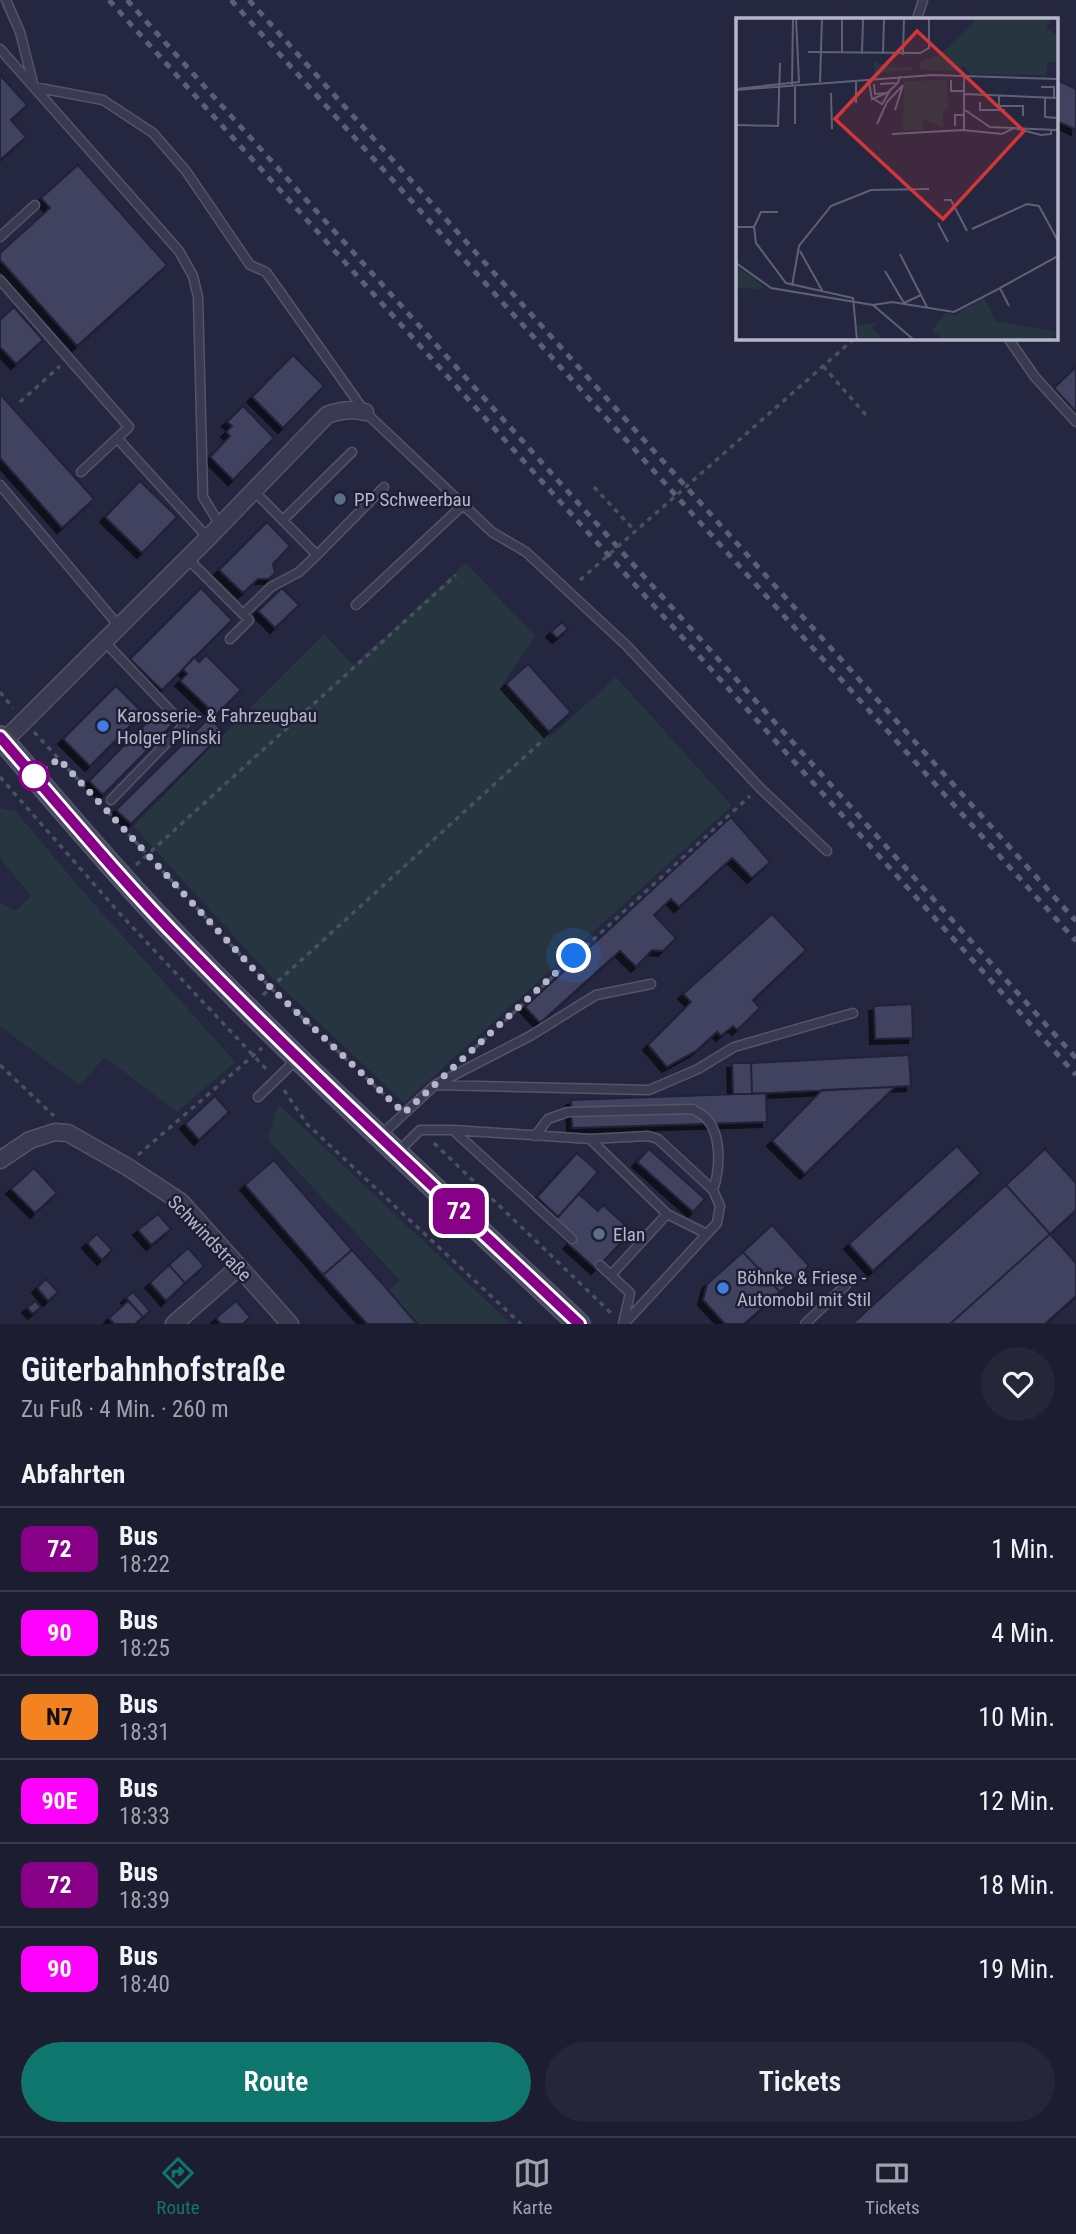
<!DOCTYPE html>
<html lang="de">
<head>
<meta charset="utf-8">
<style>
	:root { --surface:#1c1d30; --page:#252638; --text:#f1f3f6; --muted:#a0a2ab; --line:#3a3b4c; --accent:#0f766e }
	body { margin:0; font-family:"Roboto Condensed",sans-serif; background:var(--page); color:var(--text); height:100vh; display:flex; flex-direction:column; font-size:26px; white-space:nowrap }
	* { box-sizing:border-box; margin:0 }
	p { font-size:23px; color:var(--muted) }
	.icon { flex:none; width:38px; height:38px; fill:none; stroke:currentColor; stroke-width:2; stroke-linecap:round; stroke-linejoin:round }
	.map { position:relative; height:1324px; overflow:hidden }
	.side { display:flex; flex-direction:column; background:var(--surface); flex:1 }
	.side>* { flex:none }
	.badge { padding:0 14px; border-radius:10px; font-size:24px; line-height:46px }
	.you { position:absolute; width:35px; height:35px; margin:-18px; border:5px solid #fff; border-radius:50%; background:#1a73e8; box-shadow:0 0 0 10px #1a73e833 }
	.map>.badge { position:absolute; translate:-50% -50%; box-shadow:0 0 0 4px #fff }
	h2 { padding:0 21px; font-size:26px; line-height:63px }
	.round { display:grid; place-items:center; flex:none; width:74px; height:74px; border-radius:37px; background:var(--page) }
	.head { display:flex; align-items:center; justify-content:space-between; height:119px; padding:0 21px }
	h1 { font-size:33px; font-weight:600; line-height:52px }
	.button { display:flex; gap:14px; margin-top:auto; padding:14px 21px }
	.button a { flex:1; height:80px; border-radius:42px; background:var(--accent); color:#fff; font-size:28px; font-weight:600; line-height:80px; text-align:center }
	.button a+a { background:var(--page); color:var(--text) }
	ul { padding:0; list-style:none }
	li { display:flex; align-items:center; gap:21px; height:84px; padding:0 21px; border-top:2px solid var(--line) }
	li div { flex:1 }
	li b { display:block; font-size:26px }
	li em { font-style:normal }
	li .badge { min-width:77px; font-weight:700; text-align:center }
	.tab-bar { display:flex; justify-content:space-around; align-items:center; height:98px; border-top:2px solid var(--line); background:var(--surface); font-size:19px; color:var(--muted) }
	.tab-bar a { display:grid; justify-items:center; gap:4px }
	.tab-bar .active { color:var(--accent) }
	.map>svg:first-child { display:block }
</style>
</head>
<body>
<div class="map">
<svg width="1076" height="1324" viewBox="0 0 1076 1324">
	<defs>
		<filter id="shadow"><feDropShadow dx="-5" dy="5" stdDeviation="0" flood-color="#0009"/></filter>
	</defs>
	<rect width="100%" height="100%" fill="#252740"/>
	<!-- green -->
	<path fill="#273541" d="M466,563L535,636L502,685L550,737L616,677L732,806L404,1103L277,983L133,826L324,634L353,665Z
		M0,808L16,812L80,888L235,1062L177,1112L105,1057L79,1085L0,1026V903L16,911L31,896L0,858Z
		M278,1104L511,1324H417L388,1290L400,1280L268,1140Z"/>
	<!-- building -->
	<path fill="#414360" stroke="#202137" stroke-width="2" filter="url(#shadow)" d="M0,75L27,105L11,120L26,137L0,160Z
		M1057,80L1076,89V130L1057,121Z
		M78,165L167,265L77,346L0,260V253L50,208L41,198Z
		M14,307L43,340L16,364L0,347V320Z
		M293,355L324,386L283,428L252,397Z
		M1076,367V412L1054,388Z
		M0,394L94,499L62,528L0,458Z
		M243,406L274,438L233,480L210,457L230,436L226,432L232,426L227,422Z
		M140,481L177,517L142,553L105,517Z
		M267,522L290,546L273,564L275,573L269,579H258L243,593L219,570Z
		M201,588L232,620L162,690L130,659Z
		M282,588L299,605L275,628L258,611Z
		M562,622L568,629L557,638L551,632Z
		M206,655L241,690L216,715L180,681L187,674L183,669L194,657L199,662Z
		M528,664L571,712L549,732L506,684Z
		M116,686L143,713L90,766L63,739Z
		M158,711L172,725L103,795L89,781Z
		M209,718L224,732L131,824L116,810Z
		M731,817L770,862L752,878L732,858L679,907L671,899L654,915L676,938L663,951L652,950L636,967L620,951L540,1023L525,1007Z
		M772,914L806,950L753,1000L760,1008L737,1030L733,1026L721,1036L717,1032L696,1051L667,1067L648,1045L691,1002L683,994Z
		M912,1004L913,1038L875,1039L874,1006Z
		M909,1055L911,1086L752,1094L751,1063Z
		M732,1063H751L752,1094H733Z
		M895,1087L805,1174L772,1141L822,1090Z
		M766,1093L767,1122L572,1128L571,1100Z
		M215,1096L229,1112L199,1140L185,1124Z
		M957,1146L981,1173L873,1271L849,1244Z
		M649,1149L705,1199L693,1212L637,1162Z
		M1045,1149L1076,1183V1210L1050,1234L1006,1185Z
		M577,1153L598,1172L558,1217L537,1197Z
		M274,1160L352,1250L323,1275L245,1185Z
		M34,1168L57,1193L35,1213L11,1189Z
		M1006,1185L1050,1234L950,1324H852Z
		M579,1194L598,1211L603,1205L632,1231L596,1269L568,1244L574,1238L555,1220Z
		M158,1214L171,1229L151,1245L138,1230Z
		M772,1225L809,1266L780,1292L743,1252Z
		M97,1234L112,1250L102,1260L87,1243Z
		M1050,1234L1076,1263V1296L1045,1324H950Z
		M188,1248L204,1266L185,1283L169,1265Z
		M352,1250L388,1290L417,1324H367L323,1275Z
		M743,1252L780,1292L744,1324H725L703,1300L707,1284Z
		M169,1265L185,1283L166,1301L150,1283Z
		M46,1279L58,1292L48,1301L37,1288Z
		M133,1292L150,1311L143,1317L126,1298Z
		M35,1301L41,1307L33,1314L27,1308Z
		M128,1301L143,1317L135,1324H114L109,1318Z
		M236,1301L250,1317L243,1324H221L216,1318Z"/>
	<g fill="none" stroke-linecap="round" stroke-linejoin="round">
		<!-- service casing -->
		<g stroke="#54556b" stroke-width="11">
			<path id="service" d="M6,0L20,32L34,87L103,100L153,133L186,171L250,265L266,272L365,412L492,532L526,552L627,646L761,789L827,851
				M917,19L923,0
				M0,49L179,251L193,276L198,297L203,497L220,525
				M0,237L35,205
				M0,280L129,427L81,472
				M1008,338L1035,377L1076,422
				M117,438L208,538
				M0,485L118,625
				M254,491L317,555L384,487
				M283,520L352,452
				M187,558L249,620L230,639
				M356,605L463,505
				M243,614L271,587L299,572L317,555
				M103,640L184,725L111,800
				M435,1085L649,1090L698,1069L734,1047L853,1013
				M258,1097L296,1060
				M453,1130L590,1139L667,1214L611,1275
				M380,1136L435,1085L530,1036L596,995L651,984
				M535,1136L548,1119L568,1112L693,1109C697,1112 704,1115 707,1119C722,1136 720,1170 713,1190
				M590,1139L648,1136L658,1139L713,1190L720,1206L717,1223L624,1324
				M399,1151L420,1130H453L572,1239
				M667,1214L707,1234
				M600,1265L630,1293L623,1324
				M805,1324L846,1285"/>
		</g>
		<!-- minor casing -->
		<g stroke="#54556b" stroke-width="19">
			<path id="minor" d="M4,741L208,538L327,415C341,410 351,409 365,412
				M0,1160L30,1140L55,1132L68,1133L126,1166L181,1202L290,1324
				M174,1324L239,1267"/>
		</g>
		<!-- secondary casing -->
		<g stroke="#54556b" stroke-width="24">
			<path id="secondary" d="M0,737C61,807 121,879 186,946C312,1077 447,1199 579,1324"/>
		</g>
		<!-- path -->
		<path stroke="#46525e" stroke-width="3.5" stroke-dasharray="5 5" stroke-linecap="butt" d="M823,366L866,415
			M20,402L60,366
			M594,487L635,531
			M0,692L13,708
			M34,732L98,801
			M0,777L122,916L268,1071
			M108,812L271,988L396,1106
			M136,865L456,575
			M263,995L543,740
			M475,1048L750,796
			M0,1065L54,1116
			M284,1090L307,1124L521,1324
			M434,1143L613,1315
			M138,1155L262,1048"/>
		<!-- service -->
		<use href="#service" stroke="#3a3a50" stroke-width="8"/>
		<!-- minor -->
		<use href="#minor" stroke="#3a3a50" stroke-width="16"/>
		<!-- secondary -->
		<use href="#secondary" stroke="#484863" stroke-width="21"/>
		<!-- rail -->
		<path stroke="#5c5d77" stroke-width="5" stroke-dasharray="7 7" stroke-linecap="butt" d="M109,0L1076,1075
			M127,0L1076,1058
			M231,0L1076,941
			M249,0L1076,921"/>
		<!-- path-bridge -->
		<path stroke="#46525e" stroke-width="3.5" stroke-dasharray="5 5" stroke-linecap="butt" d="M580,580L855,338"/>
	</g>
	<g fill="none" stroke-linecap="round" stroke-linejoin="round">
		<!-- line casing -->
		<g stroke="#fff" stroke-width="16">
			<path id="line" d="M0,737C61,807 121,880 186,946C313,1077 447,1199 579,1324"/>
		</g>
		<!-- line -->
		<use href="#line" stroke="#808" stroke-width="10"/>
		<!-- walk -->
		<path stroke="#b6b6cb" stroke-width="7" stroke-dasharray="0 12.6" d="M34,776L59,759L271,988L404,1113L574,956"/>
	</g>
	<!-- markers -->
	<g fill="#5c6f8a" stroke="#1e1f35" stroke-width="2.5">
		<circle cx="340" cy="499" r="7"/>
		<circle cx="599" cy="1234" r="7"/>
	</g>
	<g fill="#3f7fe0" stroke="#1e1f35" stroke-width="2.5">
		<circle cx="103" cy="726" r="7"/>
		<circle cx="723" cy="1288" r="7"/>
	</g>
	<circle fill="#fff" stroke="#808" stroke-width="3.5" cx="34" cy="776" r="14"/>
	<g text-anchor="middle" stroke-width="5" stroke-linejoin="round" paint-order="stroke">
		<!-- poi labels -->
		<g font-size="19" fill="#b6b6cb" stroke="#1e1f35" text-anchor="start">
			<text x="354" y="506">PP Schweerbau</text>
			<text x="117" y="722">Karosserie- &amp; Fahrzeugbau<tspan x="117" dy="22">Holger Plinski</tspan></text>
			<text x="613" y="1241">Elan</text>
			<text x="737" y="1284">Böhnke &amp; Friese -<tspan x="737" dy="22">Automobil mit Stil</tspan></text>
		</g>
		<!-- street labels -->
		<g font-size="19" fill="#b6b6cb" stroke="#1e1f35">
			<text transform="translate(210 1238) rotate(46)" y="7">Schwindstraße</text>
		</g>
	</g>
	<!-- overview -->
	<g transform="translate(736 18)">
		<rect width="322" height="322" fill="#252740"/>
		<path d="M242,0H317L310,9L322,19V44H312L310,57L234,56L228,48L221,53L184,52V44L205,36ZM138,43L154,49H175L177,52L138,55ZM211,62L212,92H207V109L187,102V112H167L168,63ZM0,248L24,265L28,271L0,270ZM248,280L260,303L322,314L315,322H208L196,312L210,295L219,297ZM141,305L136,310L148,322H123L121,307Z" fill="#273541"/>
		<path fill="none" stroke="#5f6078" stroke-width="2" d="M72,34L184,35L193,30V0M106,35V0M126,36L127,0M147,36L148,0M167,37L168,0M228,58V111M215,62V73H228M120,63V85M84,64L86,0M133,64L136,81L151,75M138,66L139,76L151,75L162,65M144,66L162,65L164,58M56,67L57,0M305,69H318V80M0,71L63,64L60,0M0,72L197,57L322,61M95,75L96,111M228,76L322,80M263,77V88H287V98M309,80V99L322,100M138,81L146,86L155,71M244,84V92H269M159,92L167,67M229,92L254,109L322,112M59,106V69M141,106L151,84L167,67M0,107L42,108L44,45M219,108V97H229M156,116L227,112L266,116L278,110L305,117L315,116V111M208,182H215L231,213M202,205L212,224M0,209H18L20,225L50,265L117,280L121,322M18,209L25,194H42M236,211L291,186L303,188L322,223M64,233L87,274M164,236L191,289M0,245L35,270L137,287L178,322M149,253L168,285L185,277M56,268L63,228L95,188L135,172L193,171M264,270L322,238M137,287L156,284L218,294L264,270L273,288"/>
		<path fill="#d33638" fill-opacity="0.15" stroke="#d33638" stroke-width="3.5" d="M181,13L288,113L207,201L99,101Z"/>
		<rect width="322" height="322" fill="none" stroke="#b6b6cb" stroke-width="3.5"/>
	</g>
</svg>
<div class="you" style="left:574px;top:956px"></div>
<b class="badge" style="left:459px;top:1211px;background:#808;color:#fff">72</b>
</div>
<section class="side">
<div class="head"><div><h1>Güterbahnhofstraße</h1><p>Zu Fuß · 4 Min. · 260 m</p></div><a class="round"><svg class="icon" aria-label="heart" viewBox="0 0 24 24"><path d="M12 20l-8-8c-3-5 5-10 8-4 3-6 11-1 8 4z"/></svg></a></div>
<h2>Abfahrten</h2>
<ul>
<li><span class="badge" style="background:#808;color:#fff">72</span><div><b>Bus</b><p>18:22</p></div><em>1 Min.</em></li>
<li><span class="badge" style="background:#f0f;color:#fff">90</span><div><b>Bus</b><p>18:25</p></div><em>4 Min.</em></li>
<li><span class="badge" style="background:#f58220;color:#111">N7</span><div><b>Bus</b><p>18:31</p></div><em>10 Min.</em></li>
<li><span class="badge" style="background:#f0f;color:#fff">90E</span><div><b>Bus</b><p>18:33</p></div><em>12 Min.</em></li>
<li><span class="badge" style="background:#808;color:#fff">72</span><div><b>Bus</b><p>18:39</p></div><em>18 Min.</em></li>
<li><span class="badge" style="background:#f0f;color:#fff">90</span><div><b>Bus</b><p>18:40</p></div><em>19 Min.</em></li>
</ul>
<div class="button"><a>Route</a><a>Tickets</a></div>
</section>
<nav class="tab-bar">
<a class="active"><svg class="icon" aria-label="directions" viewBox="0 0 24 24"><path d="M12 3l9 9-9 9-9-9zM9 14v-3h6M13 9l2 2-2 2"/></svg>Route</a>
<a><svg class="icon" aria-label="map" viewBox="0 0 24 24"><path d="M3 6l6-2 6 2 6-2v14l-6 2-6-2-6 2zM9 4v14M15 6v14"/></svg>Karte</a>
<a><svg class="icon" aria-label="tickets" viewBox="0 0 24 24"><path d="M3 7h18v10H3zM15 7v10"/></svg>Tickets</a>
</nav>
</body>
</html>
